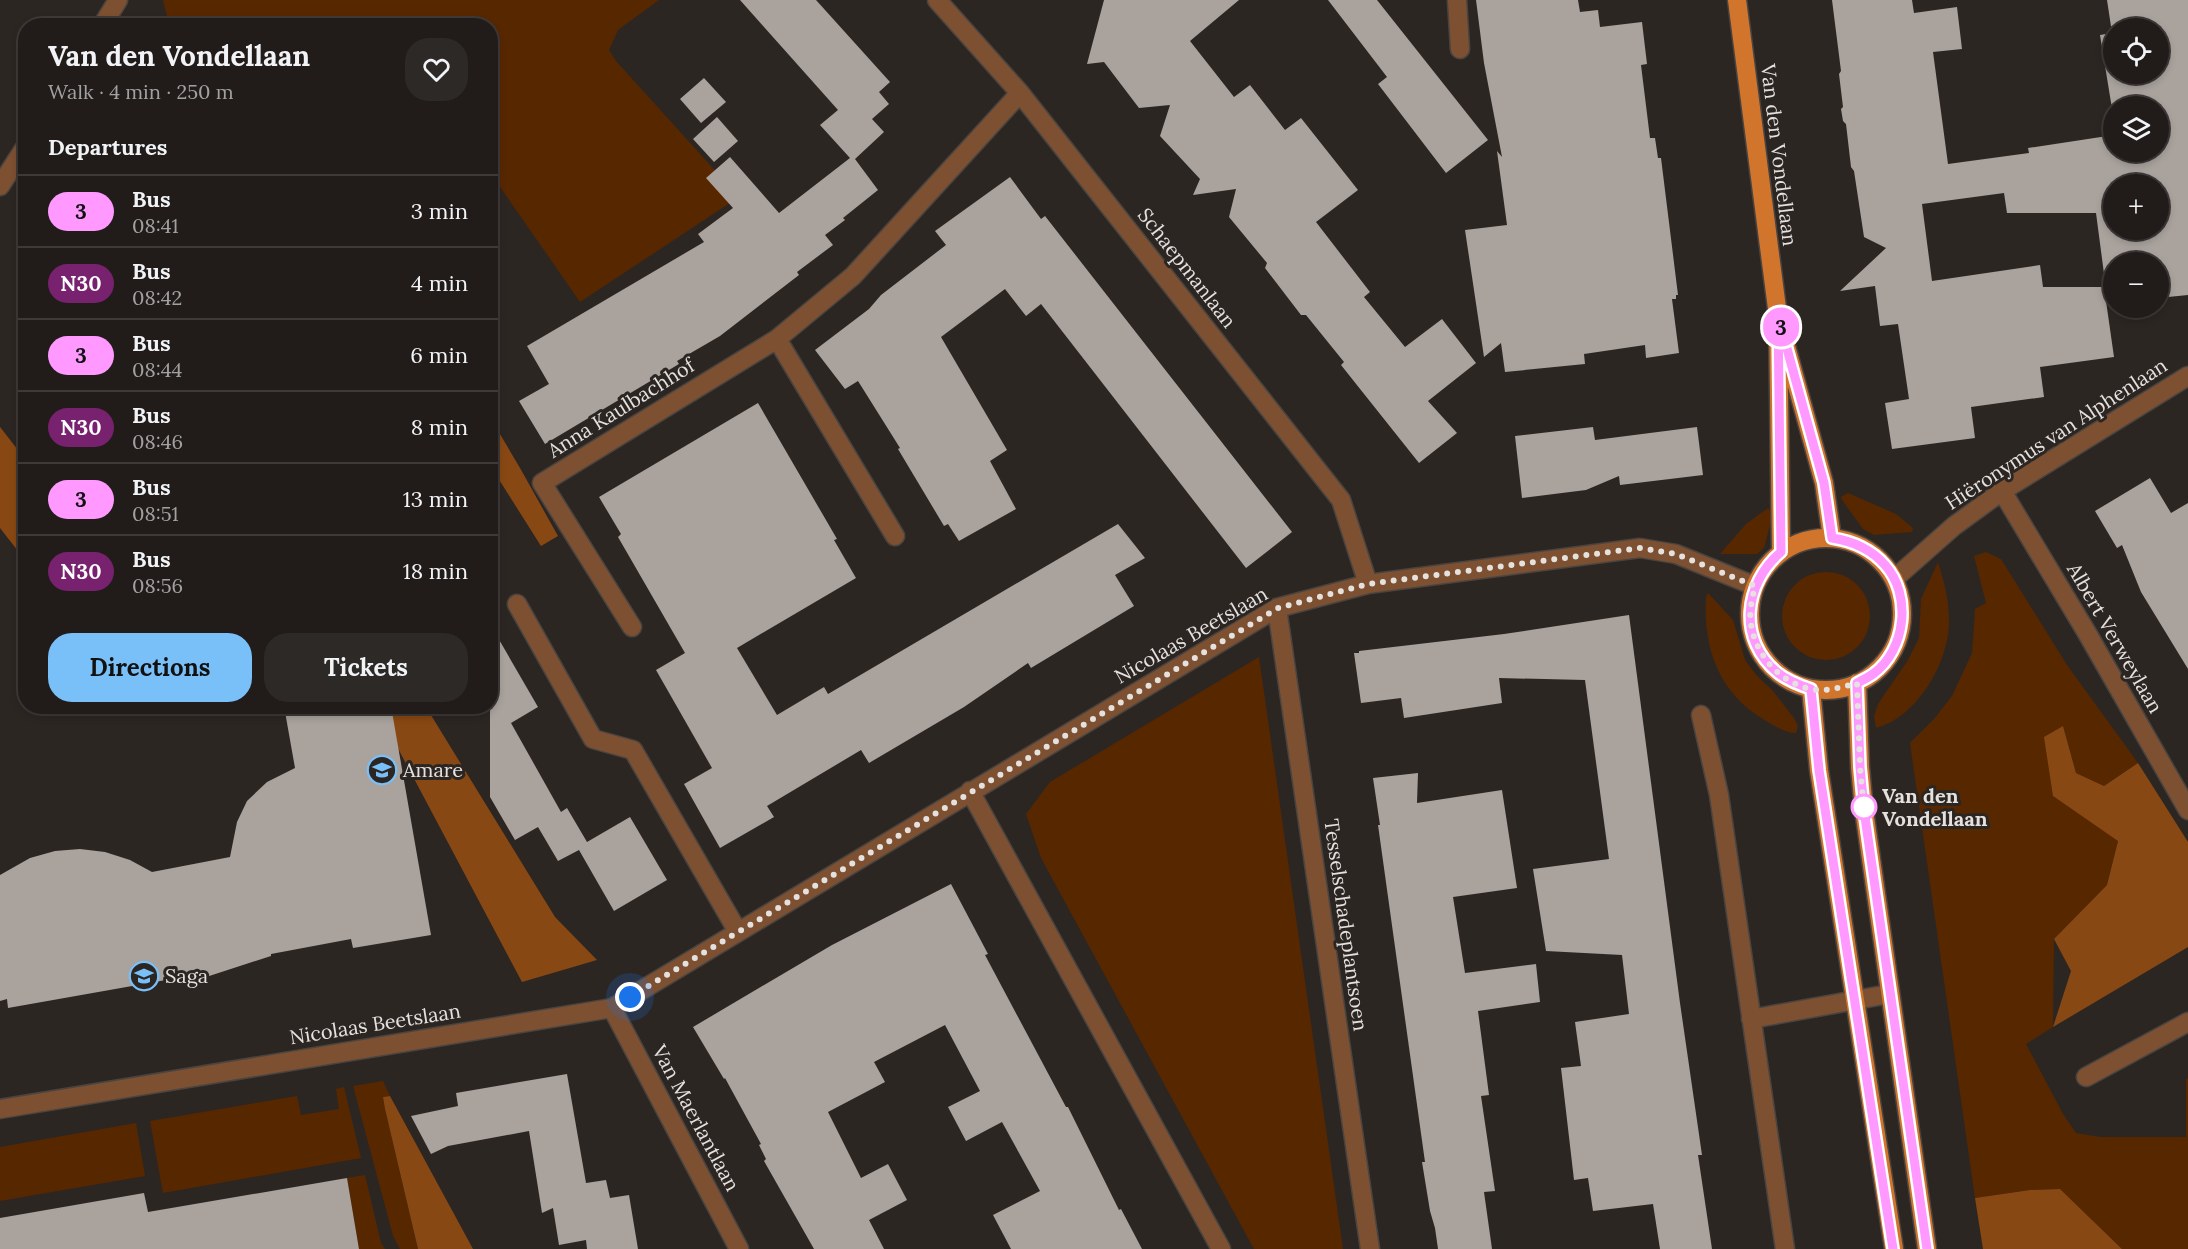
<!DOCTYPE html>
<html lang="en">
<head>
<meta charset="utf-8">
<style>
	:root { --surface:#211c1a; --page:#2d2927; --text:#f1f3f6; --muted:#a2a1a2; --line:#3e3a39; --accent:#79bff8 }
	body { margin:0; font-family:Lora,serif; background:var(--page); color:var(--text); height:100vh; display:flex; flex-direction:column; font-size:22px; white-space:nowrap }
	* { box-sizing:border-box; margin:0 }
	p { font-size:20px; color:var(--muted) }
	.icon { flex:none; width:33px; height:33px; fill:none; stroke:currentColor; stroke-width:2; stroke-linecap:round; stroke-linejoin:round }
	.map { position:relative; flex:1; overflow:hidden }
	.details { position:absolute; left:18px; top:18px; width:480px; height:696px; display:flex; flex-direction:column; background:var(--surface); border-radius:24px; box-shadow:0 3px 9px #0003,0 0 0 2px var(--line) }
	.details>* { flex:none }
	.badge { padding:0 12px; border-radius:20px; font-size:21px; line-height:39px }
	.buttons { position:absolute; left:2103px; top:18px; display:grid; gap:12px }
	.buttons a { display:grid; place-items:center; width:66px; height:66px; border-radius:50%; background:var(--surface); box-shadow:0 3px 9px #0003,0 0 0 2px var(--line); font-size:30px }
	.you { position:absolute; width:30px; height:30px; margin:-15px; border:4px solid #fff; border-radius:50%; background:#1a73e8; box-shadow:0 0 0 9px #1a73e833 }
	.map>.badge { position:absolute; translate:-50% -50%; box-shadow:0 0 0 3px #fff }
	h2 { padding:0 30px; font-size:22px; line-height:54px }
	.round { display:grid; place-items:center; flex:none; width:63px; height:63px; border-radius:24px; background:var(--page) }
	.headline { display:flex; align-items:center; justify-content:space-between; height:102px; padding:0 30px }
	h1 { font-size:28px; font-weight:700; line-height:45px }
	.primary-button { display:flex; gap:12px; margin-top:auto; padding:12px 30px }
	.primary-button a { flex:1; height:69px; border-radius:24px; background:var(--accent); color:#111; font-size:24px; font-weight:700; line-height:69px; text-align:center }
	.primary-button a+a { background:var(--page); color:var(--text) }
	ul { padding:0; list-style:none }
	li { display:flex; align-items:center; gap:18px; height:72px; padding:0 30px; border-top:2px solid var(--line) }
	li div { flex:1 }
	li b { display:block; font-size:22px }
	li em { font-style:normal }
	li .badge { min-width:66px; font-weight:700; text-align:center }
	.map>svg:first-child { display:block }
</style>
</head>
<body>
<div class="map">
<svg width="2188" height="1249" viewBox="0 0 2188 1249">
	<rect width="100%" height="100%" fill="#2c2623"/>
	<!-- green -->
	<path fill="#572700" d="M163,0H659L618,30L609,50L616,61L739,197L580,302L491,174L490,26L169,25Z
		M1848,493L1896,514L1913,528L1912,532L1874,535L1863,529L1842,500L1841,497Z
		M1768,508L1773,514L1764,548L1757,554H1720L1746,524Z
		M1986,552L2001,559L2067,665L2138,763L2104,786L2076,773L2063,726L2053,796L2118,840L2107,885L2054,939L2053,1027L2026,1044L2063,1114L2076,1133L2100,1137H2186V1079L2188,1078V1249H2122L2060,1189L2030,1190L1975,1198L1910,743L1934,719L1952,696L1972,653L1975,609L1986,603L1974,556Z
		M1938,562C1944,581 1949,600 1949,620C1950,661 1917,718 1876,728L1874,716L1878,704L1908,660L1919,638L1921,599Z
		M1782 616a44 44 0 1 1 88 0a44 44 0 1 1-88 0Z
		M1708,593L1733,620L1745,660L1757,676L1773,691L1794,718L1798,726L1796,733C1785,733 1773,725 1763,719C1718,692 1703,647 1706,597Z
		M1259,657L1343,1249H1254L1041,858L1026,814L1050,782Z
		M383,1081L390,1096L383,1097L385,1109L418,1249H400L393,1236L353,1086Z
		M344,1087L361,1158L163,1193L150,1121L297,1096L301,1115L339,1109L336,1089Z
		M136,1123L145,1176L0,1201V1147Z
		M365,1175L381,1243L385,1249H359L347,1178Z"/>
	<!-- forest -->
	<path fill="#884813" d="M491,419L520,468L558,536L541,546L491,467Z
		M0,427L25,459V560L0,528Z
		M376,707H426L555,917L597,960L522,982Z
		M2063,726L2076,773L2104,786L2138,763L2188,842V947L2053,1027L2071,971L2054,939L2107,885L2118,841L2053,796L2044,737Z
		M390,1096L473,1249H418L385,1109L383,1097Z
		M2060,1189L2122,1249H1983L1975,1198L2030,1190Z"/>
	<!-- building -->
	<path fill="#a9a29d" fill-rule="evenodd" d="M740,0H816L890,82L879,92L889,104L872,119L884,132L855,159L878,190L843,218L845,220L825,235L833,245L797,272L799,275L720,336L677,361L679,364L545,444L519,401L549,384L527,346L704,242L698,234L733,208L706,178L730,157L779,213L850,158L820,125L838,110Z
		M1104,0H1239L1190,41L1234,97L1250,85L1285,130L1301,118L1358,190L1316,222L1370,292L1364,297L1405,347L1442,319L1476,363L1428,401L1457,433L1419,463L1341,365L1344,362L1306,315H1301L1265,268L1267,263L1229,217L1236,189L1193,195L1200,179L1160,136L1170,105L1139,108L1104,62L1087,64Z
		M1328,0H1377L1488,140L1446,173L1378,84L1387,77Z
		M1476,0H1578L1580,12L1598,10L1600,27L1642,22L1647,64L1641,65L1650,138H1655L1658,158H1661L1678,295H1676V299H1672L1679,353L1646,358L1645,345L1584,354L1585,364L1505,372L1501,343L1484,357L1465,230L1507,225L1497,151L1502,157L1484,63Z
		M1832,0H1912L1914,13L1957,7L1962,49L1933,52L1948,164L2029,153L2028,148L2114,135V152H2158V106H2114V121L2100,35L2112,33L2107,0H2188V295L2158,298V262H2114V303L2108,304L2096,213H2007L2004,193L1922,204L1932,281L2040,265L2043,287H2104L2114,357L2040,367L2044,397L1971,407L1975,438L1892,449L1885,403L1909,399L1898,324L1880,326L1875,286L1840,291L1886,248L1864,237L1854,171L1851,167L1846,124L1843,121L1841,109L1843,107L1839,74L1841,71ZM2114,28H2158V74H2114ZM2114,184H2158V230H2114Z
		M704,78L726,102L701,123L680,99Z
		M717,117L738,141L714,162L693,139Z
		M1010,177L1041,219L1045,216L1292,532L1246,568L1041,304L1026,316L1005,289L941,337L1007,450L990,461L1016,509L959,541L948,524L944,526L898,449L900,448L858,381L845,389L815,350L869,309L881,295L946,245L935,231Z
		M758,403L837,539L834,540L856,578L737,648L777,715L824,687L828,694L1118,524L1145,558L1115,575L1134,606L1031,668L1028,663L964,707L869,763L861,750L767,806L774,817L720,848L684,784L712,768L656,670L685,653L618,537L621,534L599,497Z
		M1593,427L1595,440L1697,427L1703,475L1620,485L1619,476L1586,490L1522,498L1515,436Z
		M2150,478L2171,513L2188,503V669L2141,592L2122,545L2117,548L2095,511Z
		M1629,615L1680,1003L1702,1155H1698L1712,1249H1660L1653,1204L1593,1211L1588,1178L1574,1180L1561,1068L1581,1066L1575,1022L1629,1014L1622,955L1546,951L1533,869L1609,859L1585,680L1499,678L1502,703L1404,718L1401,698L1361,703L1354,653H1359V651L1504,634Z
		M490,624L538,707L511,723L561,812L567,808L587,842L630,817L667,880L614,911L579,850L558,861L538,827L515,840L490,797Z
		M284,706H391L431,935L353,948L351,939L271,954V956L197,980H166L8,1008L7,999L0,1001V875L30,858L55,851L80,849L105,852L130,860L152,872L230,857L237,822L247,801L267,782L295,768Z
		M1418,773L1417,803L1502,790L1517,888L1453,897L1465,973L1536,964L1540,1002L1478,1011L1489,1095L1481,1096L1495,1191L1484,1192L1492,1249H1438L1435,1228L1430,1211L1422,1162H1425L1378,825H1380L1373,778Z
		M951,884L988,954L985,955L1066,1107H1068L1119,1210L1121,1209L1142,1249H1011L993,1215L1040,1191L1002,1122L966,1141L948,1107L980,1091L945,1025L874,1062L885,1082L828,1112L861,1178L888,1164L907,1200L869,1220L884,1249H814L764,1161L766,1159L759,1145L761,1144L725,1078L724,1079L693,1027L832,945Z
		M567,1074L586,1183L606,1180L610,1198L629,1195L638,1249H587L586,1240L559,1245L553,1208L542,1213L529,1131L448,1146L431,1154L411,1116L458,1106L456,1093Z
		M347,1178L359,1249H0V1218L144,1193L148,1212Z"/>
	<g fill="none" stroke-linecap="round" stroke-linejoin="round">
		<!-- minor casing -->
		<g stroke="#4a4441" stroke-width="21">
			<path id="minor" d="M937,0L1020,93L1341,500L1368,584
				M1457,0L1460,49
				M102,26L118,0
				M0,186L26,146
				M777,339L895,536
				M2002,491L2087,633L2188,810
				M1894,579L1954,526L2002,491L2188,376
				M517,604L593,739L633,750L738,932
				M1277,608L1370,1249
				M632,627L542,483L777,339L853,276L1020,93
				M1701,715L1719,795L1785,1249
				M970,791L1221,1249
				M612,1008L739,1249
				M1751,1019L1889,994
				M2086,1077L2188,1022
				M0,1109L612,1008L1277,608L1368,584L1640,548L1676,554L1755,586"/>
		</g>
		<!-- major casing -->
		<g stroke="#4a4441" stroke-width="21">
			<path id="major" d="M1737,0L1778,316L1781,552
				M1784,339L1824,483L1832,538
				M1750 614a76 76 0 1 1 152 0a76 76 0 1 1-152 0Z
				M1857,683L1860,767L1864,810L1927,1249
				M1811,689L1819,770L1894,1249"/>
		</g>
		<!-- minor -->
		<use href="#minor" stroke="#7d5031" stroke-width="18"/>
		<!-- major -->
		<use href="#major" stroke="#d1752d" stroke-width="18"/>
	</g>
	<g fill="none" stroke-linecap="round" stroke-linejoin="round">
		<!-- line casing -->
		<g stroke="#fff" stroke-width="14">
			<path id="line" d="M1893,1249L1819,770L1811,689C1799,685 1788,681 1778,673C1737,640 1744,583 1781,552L1778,316L1824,483L1832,538C1852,541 1871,549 1885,565C1912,595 1906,650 1873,674C1869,677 1863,680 1857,683L1860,767L1864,810L1927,1249"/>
		</g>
		<!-- line -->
		<use href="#line" stroke="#f9f" stroke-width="9"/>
		<!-- walk -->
		<path stroke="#e5e1df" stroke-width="6" stroke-dasharray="0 10.8" d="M630,997L1278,608L1368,584L1640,548L1676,554L1755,586C1752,599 1749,611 1751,624C1755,654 1780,683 1811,689C1827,692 1842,687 1857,683L1860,767L1864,810V807"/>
	</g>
	<!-- icons -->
	<defs>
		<g id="school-ring" transform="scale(1.5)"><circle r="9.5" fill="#2c2623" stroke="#79bff8" stroke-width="1.5"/><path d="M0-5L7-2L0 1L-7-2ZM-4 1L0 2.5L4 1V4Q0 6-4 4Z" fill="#79bff8"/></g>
	</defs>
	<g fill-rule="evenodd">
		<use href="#school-ring" x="382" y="770"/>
		<use href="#school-ring" x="144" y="976"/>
	</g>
	<!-- markers -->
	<circle fill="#fff" stroke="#f9f" stroke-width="3" cx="1864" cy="807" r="12"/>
	<g text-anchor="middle" stroke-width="6" stroke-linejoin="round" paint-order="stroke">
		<!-- street labels -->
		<g font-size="20" fill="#e5e1df" stroke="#2c2623">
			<text transform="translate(1779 155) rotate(83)" y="7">Van den Vondellaan</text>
			<text transform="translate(1187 268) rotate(52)" y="7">Schaepmanlaan</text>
			<text transform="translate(621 408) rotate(-32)" y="7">Anna Kaulbachhof</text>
			<text transform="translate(2056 434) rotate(-33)" y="7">Hiëronymus van Alphenlaan</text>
			<text transform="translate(1191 635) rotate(-30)" y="7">Nicolaas Beetslaan</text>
			<text transform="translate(2115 638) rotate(60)" y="7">Albert Verweylaan</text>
			<text transform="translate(1346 925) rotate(82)" y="7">Tesselschadeplantsoen</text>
			<text transform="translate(375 1024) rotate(-9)" y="7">Nicolaas Beetslaan</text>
			<text transform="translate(696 1118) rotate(62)" y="7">Van Maerlantlaan</text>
		</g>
		<!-- poi labels -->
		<g font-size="20" fill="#e5e1df" stroke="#2c2623" text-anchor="start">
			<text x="403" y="777">Amare</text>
			<text x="165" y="983">Saga</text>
		</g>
		<!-- stop labels -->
		<g font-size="20" font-weight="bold" fill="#e5e1df" stroke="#2c2623" text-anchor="start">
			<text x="1882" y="803">Van den<tspan x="1882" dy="23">Vondellaan</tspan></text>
		</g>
	</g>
</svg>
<div class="buttons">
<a><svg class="icon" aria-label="locate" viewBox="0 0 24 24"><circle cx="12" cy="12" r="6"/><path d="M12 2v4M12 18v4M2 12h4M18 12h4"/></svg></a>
<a><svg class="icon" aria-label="layers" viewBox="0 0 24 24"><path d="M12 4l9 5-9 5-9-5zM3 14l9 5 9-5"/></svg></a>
<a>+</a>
<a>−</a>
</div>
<div class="you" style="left:630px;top:997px"></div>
<b class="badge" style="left:1781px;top:327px;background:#f9f;color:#111">3</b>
<section class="details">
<div class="headline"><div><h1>Van den Vondellaan</h1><p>Walk · 4 min · 250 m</p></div><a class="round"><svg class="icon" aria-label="heart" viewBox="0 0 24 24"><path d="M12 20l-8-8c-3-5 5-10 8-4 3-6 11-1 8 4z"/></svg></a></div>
<h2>Departures</h2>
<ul>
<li><span class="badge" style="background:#f9f;color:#111">3</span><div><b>Bus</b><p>08:41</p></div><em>3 min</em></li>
<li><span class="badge" style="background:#77216f;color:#fff">N30</span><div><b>Bus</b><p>08:42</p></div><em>4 min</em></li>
<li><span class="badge" style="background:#f9f;color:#111">3</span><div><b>Bus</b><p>08:44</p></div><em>6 min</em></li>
<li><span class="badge" style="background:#77216f;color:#fff">N30</span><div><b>Bus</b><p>08:46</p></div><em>8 min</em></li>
<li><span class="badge" style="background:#f9f;color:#111">3</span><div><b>Bus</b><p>08:51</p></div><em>13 min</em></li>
<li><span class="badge" style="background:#77216f;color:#fff">N30</span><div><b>Bus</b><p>08:56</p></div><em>18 min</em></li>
</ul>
<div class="primary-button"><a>Directions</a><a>Tickets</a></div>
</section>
</div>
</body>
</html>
